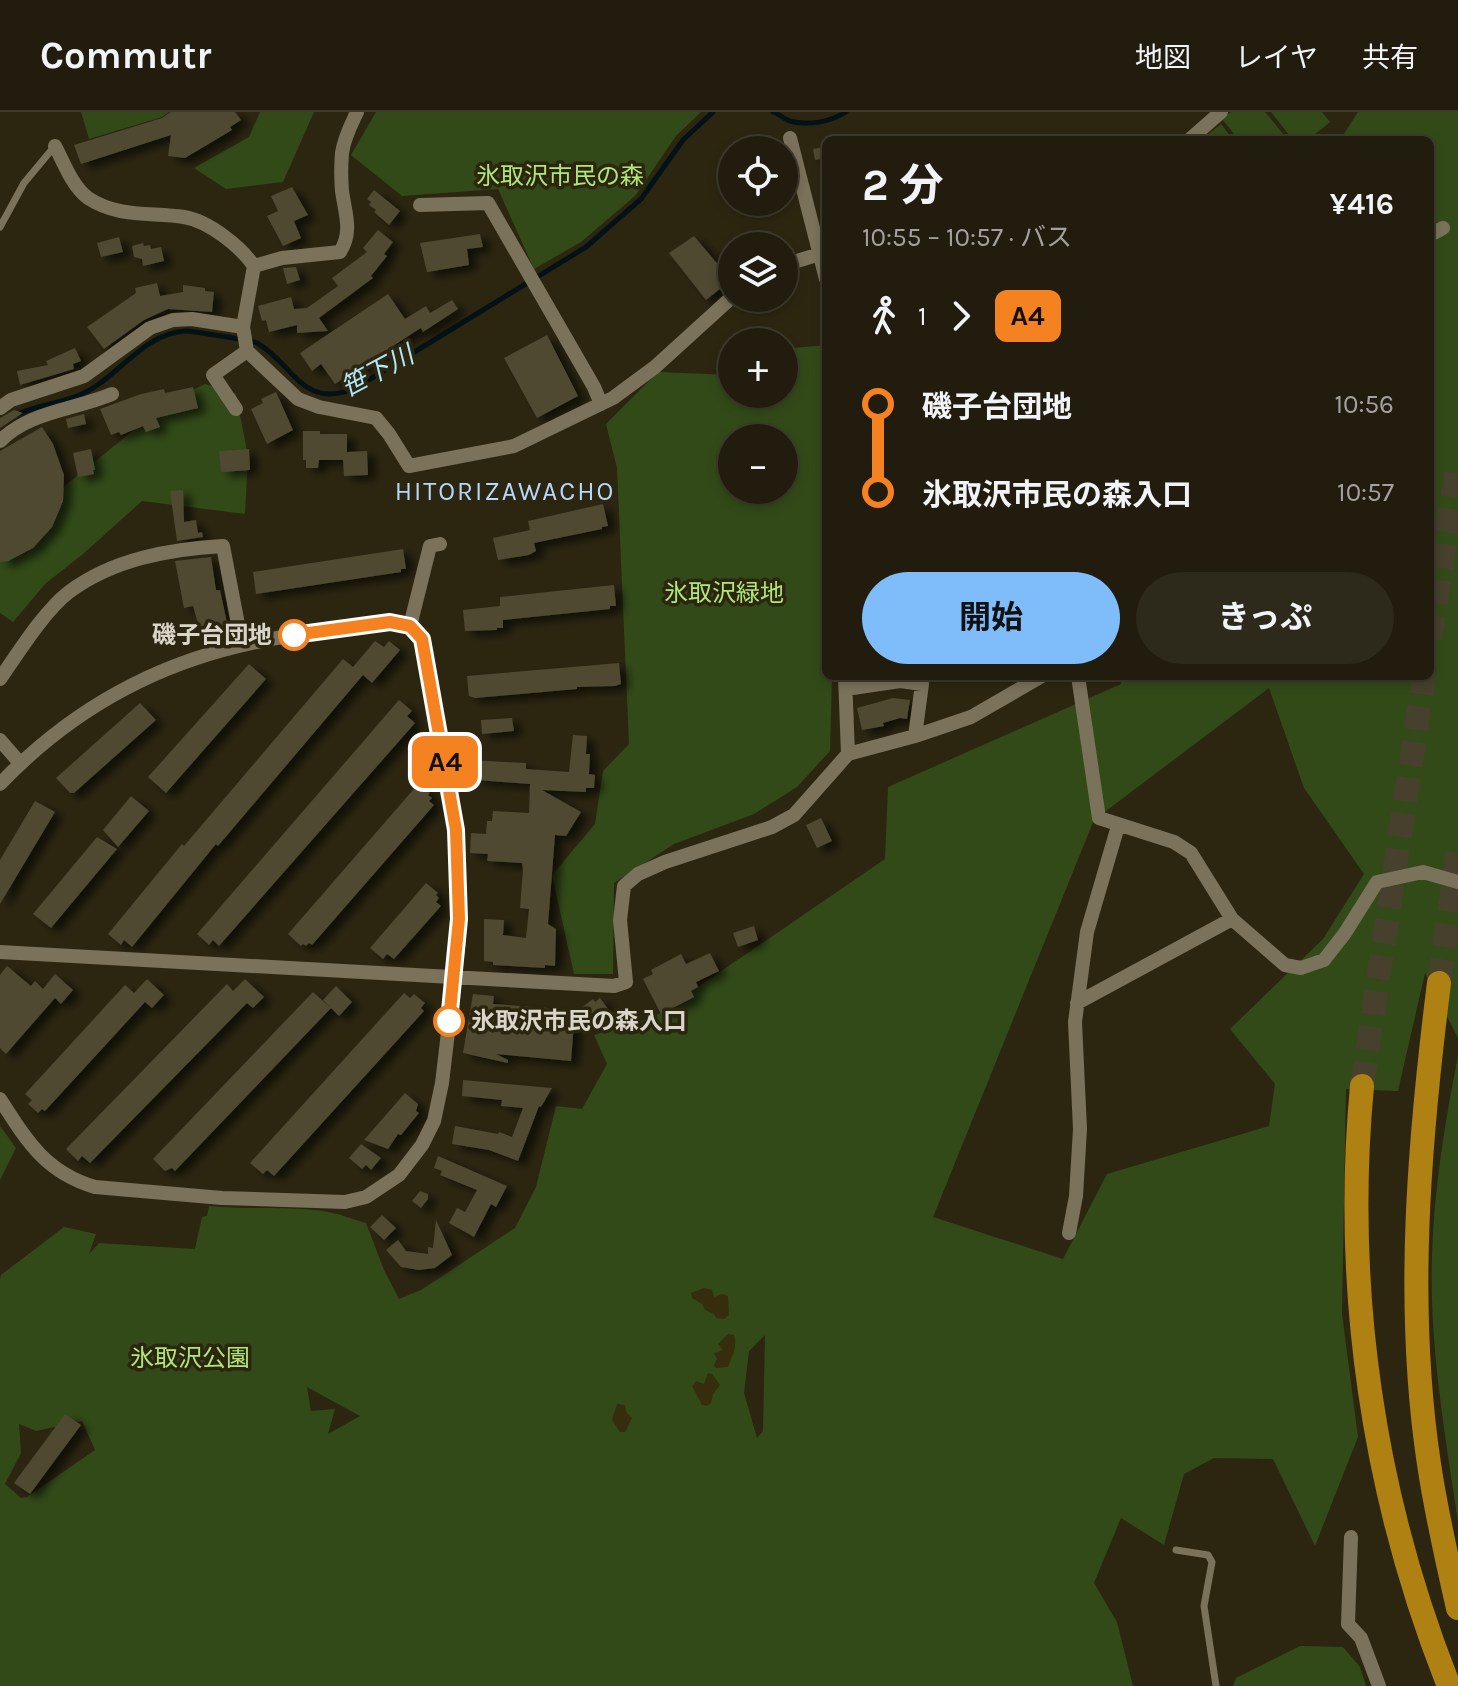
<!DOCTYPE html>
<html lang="ja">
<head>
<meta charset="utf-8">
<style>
	:root { --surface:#211c0d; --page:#2d291b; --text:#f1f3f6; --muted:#a2a19d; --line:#3e3a2e; --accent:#7fbdfa }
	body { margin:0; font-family:Karla,"Noto Sans JP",sans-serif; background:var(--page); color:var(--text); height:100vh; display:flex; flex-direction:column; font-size:30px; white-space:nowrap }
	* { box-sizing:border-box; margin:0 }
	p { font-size:26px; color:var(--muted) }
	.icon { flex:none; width:44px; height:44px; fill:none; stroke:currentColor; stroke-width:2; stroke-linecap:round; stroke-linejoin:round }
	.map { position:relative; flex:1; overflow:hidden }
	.drawer { position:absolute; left:822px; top:24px; width:612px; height:544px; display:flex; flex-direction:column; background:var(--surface); border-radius:12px; box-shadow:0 4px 12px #0003,0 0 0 2px var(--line) }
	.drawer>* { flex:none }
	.badge { padding:0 16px; border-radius:12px; font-size:28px; line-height:52px }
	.controls { position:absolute; left:718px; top:24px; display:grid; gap:16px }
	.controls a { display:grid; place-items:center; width:80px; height:80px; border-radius:50%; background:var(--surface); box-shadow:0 4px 12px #0003,0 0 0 2px var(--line); font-size:40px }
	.map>.badge { position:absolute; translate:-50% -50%; box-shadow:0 0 0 4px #fff }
	.legs { display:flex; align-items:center; gap:12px; height:88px; padding:0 40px; font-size:26px }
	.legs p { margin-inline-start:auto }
	.overview { display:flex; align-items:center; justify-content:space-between; height:136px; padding:0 40px }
	h1 { font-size:44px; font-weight:700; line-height:60px }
	.primary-button { display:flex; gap:16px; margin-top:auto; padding:16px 40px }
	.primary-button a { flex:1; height:92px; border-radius:48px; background:var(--accent); color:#111; font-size:32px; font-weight:700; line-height:92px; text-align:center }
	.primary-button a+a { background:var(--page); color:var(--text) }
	ul { padding:0 40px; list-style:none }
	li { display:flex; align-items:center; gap:28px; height:88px; font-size:30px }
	li i { display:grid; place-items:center; width:12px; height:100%; margin:0 10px; background:currentColor }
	li i::after { content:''; width:20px; height:20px; margin:-10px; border:6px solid; border-radius:50%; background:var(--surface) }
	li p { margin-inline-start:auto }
	li:first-child i { background:linear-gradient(#0000 50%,currentColor 0) }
	li:last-child i { background:linear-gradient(currentColor 50%,#0000 0) }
	header { display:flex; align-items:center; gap:48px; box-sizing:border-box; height:112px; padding:0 40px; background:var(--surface); border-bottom:2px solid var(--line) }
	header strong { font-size:38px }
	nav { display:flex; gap:44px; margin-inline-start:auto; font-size:28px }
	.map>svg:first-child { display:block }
</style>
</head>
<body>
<header>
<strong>Commutr</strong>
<nav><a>地図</a><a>レイヤ</a><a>共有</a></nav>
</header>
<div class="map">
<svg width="1458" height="1574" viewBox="0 0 1458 1574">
	<defs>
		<filter id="shadow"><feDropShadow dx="8" dy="5" stdDeviation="4" flood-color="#0009"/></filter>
	</defs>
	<rect width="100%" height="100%" fill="#2c2611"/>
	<!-- green -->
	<path fill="#324a18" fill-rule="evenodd" d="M81,0H169L162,5L89,27Z
		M260,0H314L283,70L226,77L194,56L249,25Z
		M376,0H701L676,24L635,84L581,130L534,157L498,77L402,84L351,43Z
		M1231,0H1265L1288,28H1239L1222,7Z
		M1271,0H1322L1330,10L1308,28H1293Z
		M1358,0H1458V926L1425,861L1398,979L1346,977L1342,1202L1358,1325L1315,1434L1273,1347L1214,1346L1184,1362L1164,1433L1121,1406L1094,1471L1117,1510L1133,1574H0V1167L1,1163L64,1115L96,1122L89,1142L99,1131L195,1137L202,1105L207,1104L209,1094C247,1098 285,1094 323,1099C337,1101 352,1107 366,1111L384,1158L399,1187L421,1178L515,1116L536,1075L556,994L582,997L607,952L594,923L654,905L885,747L888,675L1121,572L1120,564H1430V28H1340ZM1269,576L1304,676L1364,762L1323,827L1230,917L1275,972L1269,1014L1107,1062L1063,1147L933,1105L1094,708ZM765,1223L763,1319L757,1326L744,1281L749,1239ZM307,1275L360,1304L328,1322L335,1297L311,1299ZM82,1309L95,1338L27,1385L21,1386L5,1372L21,1341L19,1312L36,1319Z
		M1221,12L1233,28H1201Z
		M826,233V564H832L830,639L797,675L754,702L674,732L614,771L613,862H574L552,763L595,712L603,659L629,632L617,356L606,312L658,260L732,263V282H784V237ZM732,326H784V378H732Z
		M205,272L236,282L248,344L245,402L142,389L83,442L45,472L13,510L0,501V431L12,417L168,290Z
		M1458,944V1410C1445,1322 1429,1233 1432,1143C1434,1077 1445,1009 1458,944Z
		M0,1014L16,1036L0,1068Z
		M1300,1534L1343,1535L1360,1555L1366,1574H1233L1236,1566Z"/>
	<!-- sand -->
	<path fill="#352d0c" d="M704,1176L712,1178L714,1185L722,1182L728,1184L729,1203L724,1207L716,1206L714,1202L705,1198L702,1192L692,1186L691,1181Z
		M728,1222L734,1223C738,1235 732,1244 728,1255L716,1256L714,1253L717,1247L714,1241L723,1238L718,1232Z
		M708,1261L712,1262L720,1273L713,1282L711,1291L707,1294L702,1293L692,1274L696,1269L704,1272Z
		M617,1292L625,1293L626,1300L632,1306L625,1320H620L612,1308Z"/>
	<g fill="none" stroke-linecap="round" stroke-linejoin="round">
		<!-- stream -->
		<path stroke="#031217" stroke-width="5" d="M773,0C779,2 784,7 790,9C808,14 830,10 846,0
			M18,302C38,293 62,291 82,282C118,266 142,222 185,219C192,219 253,229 257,231C295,253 301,297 354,277L586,135L641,87L683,28L713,0"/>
	</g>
	<!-- building -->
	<path fill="#4f4832" filter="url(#shadow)" d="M171,0H235L241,8L230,15L232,18L185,46L168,44L171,23L81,52L74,33L162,6Z
		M824,35L826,46L815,48L813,37Z
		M292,75L308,103L294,109L301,126L283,134L267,104L278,99L271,84Z
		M374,78L400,99L389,113L374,100L376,98L369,93L371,90L367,87Z
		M378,118L393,130L384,142L387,144L371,164L373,166L319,206L328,219L297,221V213L269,220L266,208L262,209L258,194L291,185L294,197L307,196L338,174L332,166L367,140L363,136Z
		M480,122L483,135L467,137L469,153L427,160L420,131Z
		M694,124L731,168L706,188L669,141Z
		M119,125L123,140L101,145L97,131Z
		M143,131L144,134L150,133L151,137L161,135L164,149L143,154L142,147L134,145L132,134Z
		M296,155L300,168L287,172L283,156Z
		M157,171L160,184L183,180V173L205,176V179L214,180L212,200L168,197L144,208L104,237L87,215L136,181L135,176Z
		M388,182L405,207L426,194L430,201L452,188L458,197L423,220L421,216L416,219L335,272L321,252L312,259L300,241Z
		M547,223L578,284L537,306L504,246Z
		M75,236L81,249L73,252L74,257L20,273L17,259L48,253L46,249Z
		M193,275L198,296L156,306L160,315L146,320L143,314L121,323L119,320L111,323L100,297L141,282L164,277L165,281Z
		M276,280L293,318L267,332L251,297L263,291L261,287Z
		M14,298L23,301L0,316V306Z
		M84,302L86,312L68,316L66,307Z
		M42,315L53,332L64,363L63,389L52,415L33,436L8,449L0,450V339Z
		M303,319H320V322H347V340L367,339L368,363L344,364L343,348H319L318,356H306V348H303Z
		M91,337L95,358H93L94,362L78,365L73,341Z
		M249,337L250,358L221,360L219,339Z
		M183,378L184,410L196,408L198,421L202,420L203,425L177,429L170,379Z
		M603,392L608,414L602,415V417L534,431L536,439L529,443L498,448L493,426L530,418L528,409Z
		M403,437L406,457H401V460L256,482L253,460Z
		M211,445L216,478H220L229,520L219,523L218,519L201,522L193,494L184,496L175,449Z
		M614,473L616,494H610V497L503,508V516H497V518L465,519L463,498L500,494V485Z
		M375,529L384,535L389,529L400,538L372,571L363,563L218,734L216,732L132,835L124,828L121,833L108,822L182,732L184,734L343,547L353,555Z
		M619,551L621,572L615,574L577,575V577L475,586L469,584L467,564Z
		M249,552L266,567L166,681L148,665Z
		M893,586L910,588L907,607L900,606L883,611L884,614L862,618L857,596Z
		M399,588L412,599L407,604L415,611L219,834L213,828L209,833L197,822Z
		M140,591L156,608L74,681H70L56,666Z
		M512,606L514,619L482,622L481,608Z
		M573,623L587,624L586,642H590L589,662L595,663L594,676H586V680L542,678L581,700L566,724L555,723L548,812L556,817L555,854L545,853V856L493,853V850L484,849V807L504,808L503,823L526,826L529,797L520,796L523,758L522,751L487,749L488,742L470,741L471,721L486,722L487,709H492L493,699L529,701L530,672L476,668V659H470V648L526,651V657L569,660Z
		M419,671L430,681L428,683L432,686L429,689L434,693L312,833L309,831L306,834L303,832L301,834L288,822Z
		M131,684L149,699L118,735L103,718Z
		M35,689L55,700L0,792V748Z
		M821,706L832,729L817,736L806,713Z
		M97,725L117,737L51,816L33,802Z
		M426,771L438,781L436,783L439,786L436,790L441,794L394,847L387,842L383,847L370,836Z
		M754,814L758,828L738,835L733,821Z
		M710,841L719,859L696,870L698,875L691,879L694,885L661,902L643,867L653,862L651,858L681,842L686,852Z
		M7,854L31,874L35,869L43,877L55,862L73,878L61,892L55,886L6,942L0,936V863Z
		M147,867L164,883L152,896L145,890L45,999L42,997L38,1001L28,992L32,988L25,982L125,873L134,881Z
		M245,867L264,885L253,896L247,891L90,1051L82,1044L78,1049L66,1037L227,872L233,879Z
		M336,874L352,890L339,904L323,888Z
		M313,880L331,896L175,1059L172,1056L165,1059L153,1047Z
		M404,881L410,886L414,882L425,891L421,896L424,899L274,1064L267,1058L263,1062L250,1051Z
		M473,882L494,884L493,892L575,898L571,949L496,942L508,948V951L463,941Z
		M600,886L608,897L588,912L577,899L593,887L595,890Z
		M463,968L552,976L541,995L539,994L518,1049L489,1038L452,1032L455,1014L498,1022L499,1020L512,1025L523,996L501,994L502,988L462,984Z
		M405,981L418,992L416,999L419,1001L401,1023L398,1022L388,1037L364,1028Z
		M361,1032L381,1046L371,1058L366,1053L362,1057L349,1046Z
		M438,1044L507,1074L496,1095L491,1092L474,1125L449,1111L457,1096L465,1100L477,1078L440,1063L442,1059L434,1056Z
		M420,1079L428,1082V1087L421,1096L412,1089Z
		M382,1103L396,1116L384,1128L370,1115Z
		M436,1108L452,1143L435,1156L419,1158L401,1155L386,1138L398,1128L406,1139L428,1142V1135L433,1136Z
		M65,1302L81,1313L30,1382L14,1371Z"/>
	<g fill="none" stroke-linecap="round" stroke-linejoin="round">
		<!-- motorway-tunnel -->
		<path stroke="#46402d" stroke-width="24" stroke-dasharray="24 12" stroke-linecap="butt" d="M1430,527L1458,350
			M1439,871L1458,741
			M1362,974L1424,564"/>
		<!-- service -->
		<path stroke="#7a725b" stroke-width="7" d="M0,115L24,71L54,35
			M1176,1438L1208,1443L1212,1450L1204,1494L1216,1574"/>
		<!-- minor -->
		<path stroke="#7a725b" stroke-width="14" d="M790,26L826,167
			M1189,28L1221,0
			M55,34C64,51 72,74 88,86C118,106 151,100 184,105C209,109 241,135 254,154
			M420,93L488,91L594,275L601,292
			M1430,123L1443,116
			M784,153L826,140
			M254,154L243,215L247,239L298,287L319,295L376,306L389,322L409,354L514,334L613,286L655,255L732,185
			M254,154L282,146L340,140C353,120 345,101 342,79C341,67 341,53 342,41C344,26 351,13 357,0
			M0,296L11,288L84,264L150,216L173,208L192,207L243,215
			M236,297L213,263L247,239
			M0,329C30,299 74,298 112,282
			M410,514L430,434L440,432
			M845,564L848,642
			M1078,564L1099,706L1174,730L1191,741L1232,807L1285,853L1301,856L1324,848L1345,821L1377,770L1423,760L1458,770
			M0,567C18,541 45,498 69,480C113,447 170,437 223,434L242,533
			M846,577L900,569L922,572L915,624
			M0,628L20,651
			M0,672C66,603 147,556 239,534C288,522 340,517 390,510C410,511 421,520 426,539L456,718L460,787L459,828L442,971L434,1009L422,1033L399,1063L366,1085L345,1090L222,1086L95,1075C45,1060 27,1029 0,987
			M0,840L614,874L626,870L620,808L624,774L638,762L665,750L772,715L794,703L848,642L915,624L971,605L1042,564
			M1077,891L1232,807
			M1069,1121L1076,1084L1080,1017L1075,910L1087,820L1118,714
			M1351,1425L1348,1512L1361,1526L1379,1574"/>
		<!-- motorway -->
		<path stroke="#af8113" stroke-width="24" d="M1439,871C1419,1030 1405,1193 1429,1352C1436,1400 1447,1448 1458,1496
			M1362,974C1343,1177 1373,1384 1449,1574"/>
	</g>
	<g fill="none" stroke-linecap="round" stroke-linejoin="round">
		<!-- line-1 casing -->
		<g stroke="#fff" stroke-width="18">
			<path id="line-1" d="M294,523L390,510L410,514L422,527L456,718L459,807L449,909"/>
		</g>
		<!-- line-1 -->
		<use href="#line-1" stroke="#f58220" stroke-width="12"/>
	</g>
	<!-- markers -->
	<g fill="#fff" stroke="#f58220" stroke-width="4">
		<circle cx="294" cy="523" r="14"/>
		<circle cx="449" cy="909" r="14"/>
	</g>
	<g text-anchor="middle" stroke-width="7" stroke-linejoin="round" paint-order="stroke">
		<!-- park labels -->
		<g font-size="24" fill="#aee775" stroke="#2c2611">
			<text x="560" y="72">氷取沢市民の森</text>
			<text x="724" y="489">氷取沢緑地</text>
			<text x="190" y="1254">氷取沢公園</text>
		</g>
		<!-- stop labels -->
		<g font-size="24" font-weight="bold" fill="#d9d5c9" stroke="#2c2611" text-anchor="end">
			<text x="272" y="531">磯子台団地</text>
			<text x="471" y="917" text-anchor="start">氷取沢市民の森入口</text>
		</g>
		<!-- water labels -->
		<g font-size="26" font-style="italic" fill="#b0e9fb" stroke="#2c2611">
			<text transform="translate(377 259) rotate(-28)" y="9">笹下川</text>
		</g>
		<!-- neighbourhood labels -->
		<g font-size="26" letter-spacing="2" fill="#b6d8fa" stroke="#2c2611">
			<text x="505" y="388">HITORIZAWACHO</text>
		</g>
	</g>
</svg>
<div class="controls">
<a><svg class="icon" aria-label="locate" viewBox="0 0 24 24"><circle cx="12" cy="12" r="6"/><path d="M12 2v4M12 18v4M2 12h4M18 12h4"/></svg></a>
<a><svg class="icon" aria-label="layers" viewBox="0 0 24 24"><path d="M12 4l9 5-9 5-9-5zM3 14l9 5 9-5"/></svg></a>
<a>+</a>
<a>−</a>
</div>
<b class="badge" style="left:445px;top:650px;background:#f58220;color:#111">A4</b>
<section class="drawer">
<div class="overview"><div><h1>2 分</h1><p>10:55 – 10:57 · バス</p></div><b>¥416</b></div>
<div class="legs"><svg class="icon" aria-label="walk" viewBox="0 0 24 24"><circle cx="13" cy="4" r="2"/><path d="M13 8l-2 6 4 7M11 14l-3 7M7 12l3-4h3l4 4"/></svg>1<svg class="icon" aria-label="forward" viewBox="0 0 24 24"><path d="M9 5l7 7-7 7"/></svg><b class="badge" style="background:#f58220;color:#111">A4</b></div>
<ul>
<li><i style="color:#f58220"></i><b>磯子台団地</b><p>10:56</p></li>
<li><i style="color:#f58220"></i><b>氷取沢市民の森入口</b><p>10:57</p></li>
</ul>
<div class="primary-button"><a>開始</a><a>きっぷ</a></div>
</section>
</div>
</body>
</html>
